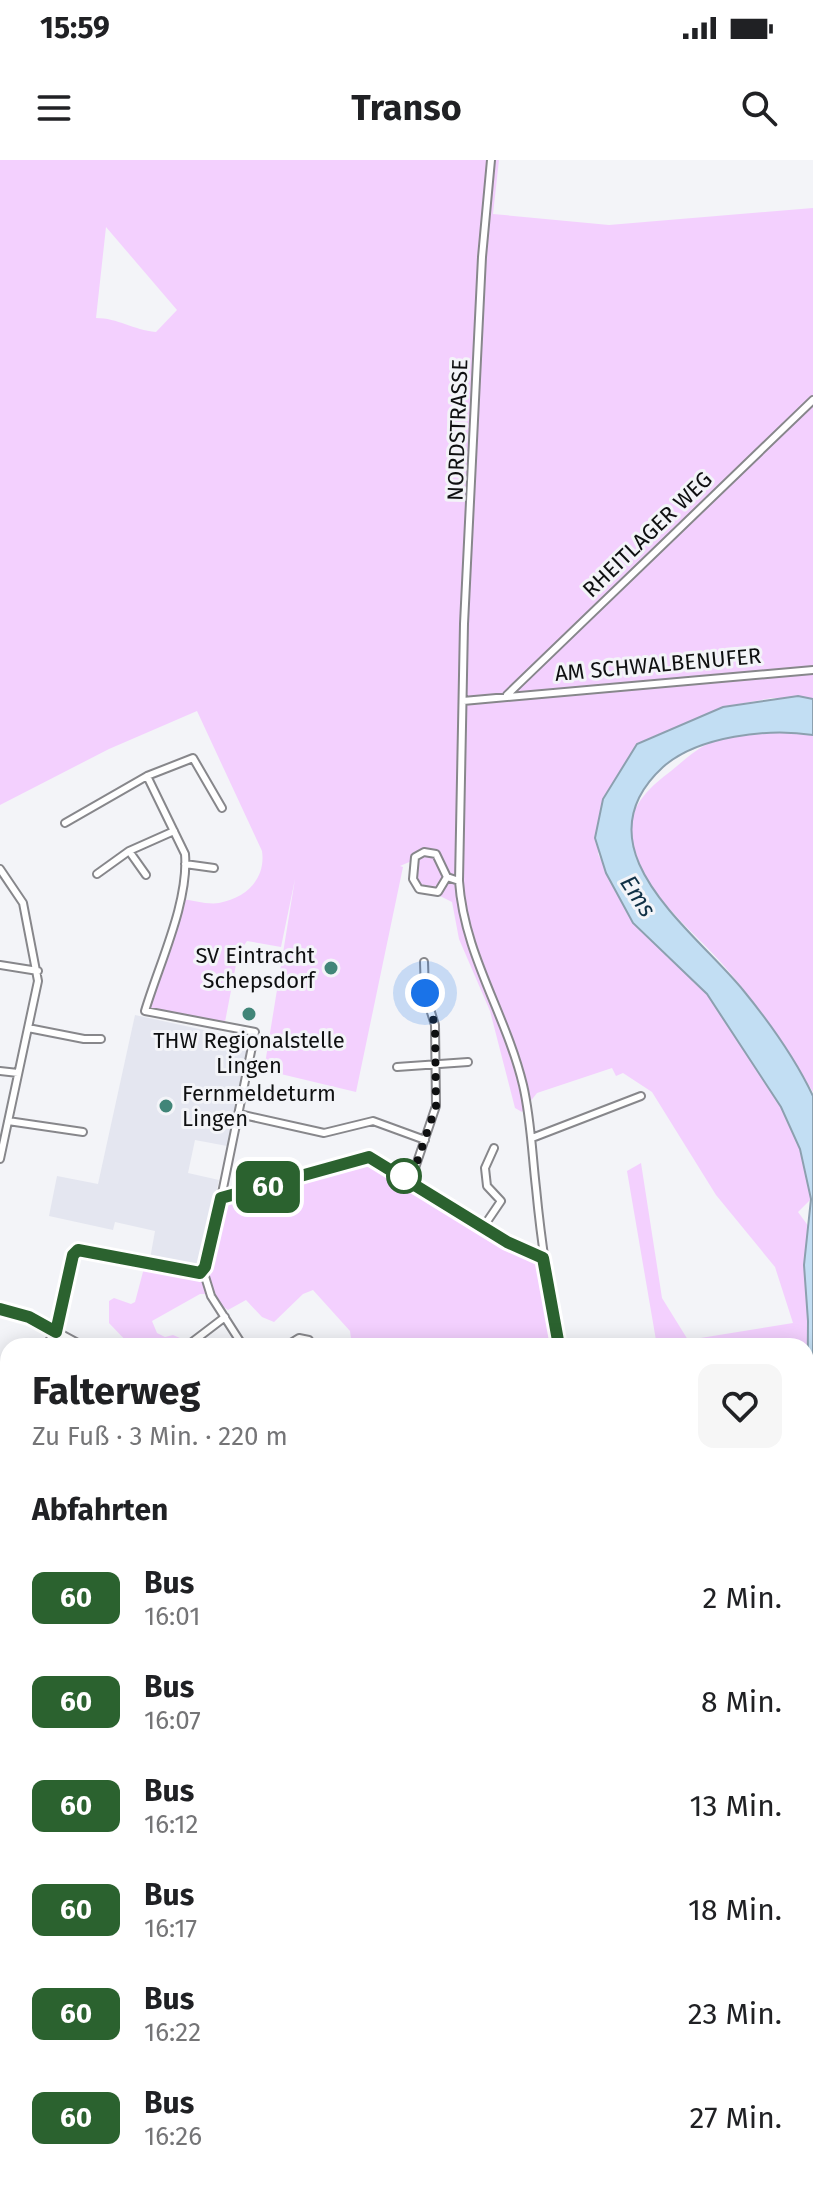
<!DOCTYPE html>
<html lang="de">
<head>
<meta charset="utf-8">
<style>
	:root { --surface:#fff; --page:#f6f6f6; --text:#202124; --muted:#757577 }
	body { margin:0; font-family:"Fira Sans",sans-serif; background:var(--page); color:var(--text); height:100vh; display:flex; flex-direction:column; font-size:30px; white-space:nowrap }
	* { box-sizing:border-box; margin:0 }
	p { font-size:26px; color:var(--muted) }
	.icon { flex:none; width:44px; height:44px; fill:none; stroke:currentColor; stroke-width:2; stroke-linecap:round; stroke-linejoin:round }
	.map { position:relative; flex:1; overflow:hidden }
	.panel { position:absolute; left:0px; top:1178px; width:814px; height:848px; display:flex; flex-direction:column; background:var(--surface); border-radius:24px 24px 0 0; box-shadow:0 4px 20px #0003 }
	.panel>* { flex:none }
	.badge { padding:0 16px; border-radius:12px; font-size:28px; line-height:52px }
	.you { position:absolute; width:40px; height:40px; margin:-20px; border:6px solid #fff; border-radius:50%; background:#1a73e8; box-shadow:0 0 0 12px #1a73e833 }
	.map>.badge { position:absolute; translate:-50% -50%; box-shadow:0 0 0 4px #fff }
	h2 { padding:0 32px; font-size:30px; line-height:72px }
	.round { display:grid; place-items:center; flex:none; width:84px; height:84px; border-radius:16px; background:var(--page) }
	.head { display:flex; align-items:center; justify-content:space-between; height:136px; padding:0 32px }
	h1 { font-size:38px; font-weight:700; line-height:60px }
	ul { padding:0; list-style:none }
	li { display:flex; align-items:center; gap:24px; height:104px; padding:0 32px }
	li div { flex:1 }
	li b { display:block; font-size:30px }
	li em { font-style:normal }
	li .badge { min-width:88px; font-weight:700; text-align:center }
	.status { display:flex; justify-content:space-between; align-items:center; height:56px; padding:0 40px; background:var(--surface); direction:ltr }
	.status svg { height:22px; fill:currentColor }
	header { display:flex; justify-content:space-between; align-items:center; height:104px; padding:0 32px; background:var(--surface); font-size:36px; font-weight:700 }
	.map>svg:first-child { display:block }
</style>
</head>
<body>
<div class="status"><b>15:59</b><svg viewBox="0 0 49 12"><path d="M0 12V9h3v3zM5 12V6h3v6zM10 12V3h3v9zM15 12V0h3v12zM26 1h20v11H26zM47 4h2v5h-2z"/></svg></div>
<header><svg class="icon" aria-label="menu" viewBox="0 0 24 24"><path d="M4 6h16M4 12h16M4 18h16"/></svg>Transo<svg class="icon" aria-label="search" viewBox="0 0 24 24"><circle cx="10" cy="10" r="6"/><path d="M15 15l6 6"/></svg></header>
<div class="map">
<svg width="813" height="2026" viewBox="0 0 813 2026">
	<rect width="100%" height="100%" fill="#f3f4f8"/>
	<!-- built -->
	<path fill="#e4e6f0" d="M135,855L250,880L227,986L195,980L188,1013L219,1020L201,1103L195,1108L150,1099L155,1071L115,1062L113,1070L49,1056L57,1016L98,1024Z"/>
	<!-- green -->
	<path fill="#f3d0fe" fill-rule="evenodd" d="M0,0H499L493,54L609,65L813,48V539L772,538L723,547L637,584L627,599L598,694L620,738L667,797L682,807L707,834L781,947L800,989L811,1039L798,1052L809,1067C804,1112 811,1156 806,1201V1186H657L627,1011L641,1003L662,1138L688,1180L793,1163L775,1107L716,1035L652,932L623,913L616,916L612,908L537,933L522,952L515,948L490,851L459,779L452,742L416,724L414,700L400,706L403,707L356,932L264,910L295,719L281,787L247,781L238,794L225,862L145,850L181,739C192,740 208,745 219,743C247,738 266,718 262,691L197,551L109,589L0,645ZM106,67L177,150L156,172C133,170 118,158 96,158Z
		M795,572L813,575V932C786,888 759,846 725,807C691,767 638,731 631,675C628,646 651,626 671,611C682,602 693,592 705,585C727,573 770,573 795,572Z
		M367,1001L538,1102L554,1186H352L350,1171L313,1130L303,1134L274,1162L262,1157L246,1140L228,1150L205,1134H200L152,1161L157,1173L165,1177L173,1175L187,1181L181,1186H131L109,1163V1141L114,1138L131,1144L135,1142L144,1108L199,1119L205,1117L222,1051L229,1044Z
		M813,1401V1838L806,1834V1444Z
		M8,1923V2013L0,2017V1924Z
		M69,2018H530L508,2026H57Z"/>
	<!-- water -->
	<path fill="#c2def3" stroke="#8ca0af" stroke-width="2" d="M798,536L813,539V575C768,568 698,576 663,607C575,688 693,769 743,830C770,863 795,898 813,936V1392L806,1426L808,1161L804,1105L811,1039L800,989L781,947L707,834L633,763L606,713L595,678L603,639L637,584L723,547Z"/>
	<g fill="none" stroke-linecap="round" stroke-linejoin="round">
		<!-- minor casing -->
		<g stroke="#87878b" stroke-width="10">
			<path id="minor" d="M491,0L482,97L464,464L459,721C464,795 506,854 523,925C531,959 532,994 536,1028C541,1081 549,1133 559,1186
				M507,535L813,240
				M463,541L813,510
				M147,616L185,694C189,742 159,804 145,851L255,872L221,1038
				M65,663L147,616L193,598L222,648
				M129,691L146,715
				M185,704L214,708
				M0,709L23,743L38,821L0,999
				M97,714L129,691L174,671
				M447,717L438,732L419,729L413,719L415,697L424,692L436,694L447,717L459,721
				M0,805L38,811
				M28,868L84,879H101
				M397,907L468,902
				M0,911L18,913
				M239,954L324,973L373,961L425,980
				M8,961L83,972
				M532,978L641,936
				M411,1020L436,946L435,865L425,833L424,802
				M484,1066L501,1041L487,1026L485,1008L494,988
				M203,1110L211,1136L243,1186
				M0,1149L37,1161L83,1186
				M45,1186L56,1172L73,1095L78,1090L200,1113L205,1107L221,1038L364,997H374L507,1082L543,1098
				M187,1186L225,1157
				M286,1186L299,1178L309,1180
				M0,1244L8,1233
				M0,1397L8,1386
				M0,1433L8,1440
				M0,1812L8,1803
				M790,2018L797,2026"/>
		</g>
		<!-- major casing -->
		<g stroke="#7e6ba6" stroke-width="12">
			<path id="major" d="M0,1303L8,1307
				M806,1818L813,1822"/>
		</g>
		<!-- minor -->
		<use href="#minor" stroke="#fff" stroke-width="6"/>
		<!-- major -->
		<use href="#major" stroke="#d6c4fa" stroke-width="8"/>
	</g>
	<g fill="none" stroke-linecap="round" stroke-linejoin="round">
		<!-- line casing -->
		<g stroke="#fff" stroke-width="18">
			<path id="line" d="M0,1149L29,1157L56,1172L73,1095L78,1090L200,1113L205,1107L221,1038L369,997L507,1082L543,1098L559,1186"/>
		</g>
		<!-- line -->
		<use href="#line" stroke="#2b622f" stroke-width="12"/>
		<!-- walk -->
		<path stroke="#0f1011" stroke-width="8" stroke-dasharray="0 14.4" d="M404,1016L411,1020L436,946L435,865L425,833"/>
	</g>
	<!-- markers -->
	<g fill="#418578" stroke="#f3f4f8" stroke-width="3">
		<circle cx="331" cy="808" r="8"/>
		<circle cx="249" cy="854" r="8"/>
		<circle cx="166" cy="946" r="8"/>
	</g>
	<circle fill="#fff" stroke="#2b622f" stroke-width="4" cx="404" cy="1016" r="16"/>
	<g text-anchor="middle" stroke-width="6" stroke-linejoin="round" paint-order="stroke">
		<!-- street labels -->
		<g font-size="22" fill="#0f1011" stroke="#f3f4f8">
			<text transform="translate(457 270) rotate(-88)" y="8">NORDSTRASSE</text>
			<text transform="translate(647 374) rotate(-44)" y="8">RHEITLAGER WEG</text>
			<text transform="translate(658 504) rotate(-5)" y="8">AM SCHWALBENUFER</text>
		</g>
		<!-- poi labels -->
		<g font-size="22" fill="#0f1011" stroke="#f3f4f8" text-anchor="end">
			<text x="315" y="803">SV Eintracht<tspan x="315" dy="25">Schepsdorf</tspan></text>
			<text x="249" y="888" text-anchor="middle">THW Regionalstelle<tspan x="249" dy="25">Lingen</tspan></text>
			<text x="182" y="941" text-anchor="start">Fernmeldeturm<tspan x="182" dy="25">Lingen</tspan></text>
		</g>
		<!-- water labels -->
		<g font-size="24" font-style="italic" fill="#103146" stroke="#f3f4f8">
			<text transform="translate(638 736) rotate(57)" y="8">Ems</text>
		</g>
	</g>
</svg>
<div class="you" style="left:425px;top:833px"></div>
<b class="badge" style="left:268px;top:1027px;background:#2b622f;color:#fff">60</b>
<section class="panel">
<div class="head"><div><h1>Falterweg</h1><p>Zu Fuß · 3 Min. · 220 m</p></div><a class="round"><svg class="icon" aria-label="heart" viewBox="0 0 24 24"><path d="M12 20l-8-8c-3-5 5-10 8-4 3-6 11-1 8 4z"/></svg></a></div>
<h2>Abfahrten</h2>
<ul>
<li><span class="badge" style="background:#2b622f;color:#fff">60</span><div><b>Bus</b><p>16:01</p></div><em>2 Min.</em></li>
<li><span class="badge" style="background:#2b622f;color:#fff">60</span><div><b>Bus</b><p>16:07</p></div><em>8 Min.</em></li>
<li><span class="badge" style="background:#2b622f;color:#fff">60</span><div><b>Bus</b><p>16:12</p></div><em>13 Min.</em></li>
<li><span class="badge" style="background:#2b622f;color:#fff">60</span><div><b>Bus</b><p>16:17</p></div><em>18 Min.</em></li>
<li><span class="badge" style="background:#2b622f;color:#fff">60</span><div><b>Bus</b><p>16:22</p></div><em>23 Min.</em></li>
<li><span class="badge" style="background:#2b622f;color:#fff">60</span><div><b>Bus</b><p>16:26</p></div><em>27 Min.</em></li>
</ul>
</section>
</div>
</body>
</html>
